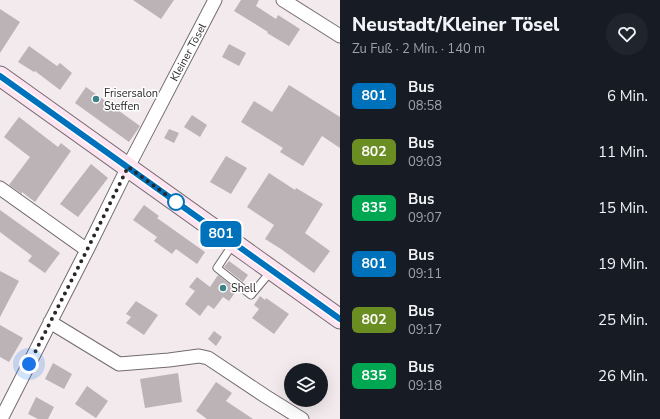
<!DOCTYPE html>
<html lang="de">
<head>
<meta charset="utf-8">
<style>
	:root { --surface:#171b24; --page:#20242c; --text:#f1f3f6; --muted:#9ea1a6 }
	body { margin:0; font-family:"Nunito Sans",sans-serif; background:var(--page); color:var(--text); height:100vh; display:flex; flex-direction:column; font-size:15px; white-space:nowrap }
	* { box-sizing:border-box; margin:0 }
	p { font-size:13px; color:var(--muted) }
	.icon { flex:none; width:22px; height:22px; fill:none; stroke:currentColor; stroke-width:2; stroke-linecap:round; stroke-linejoin:round }
	.map { position:relative; flex:1; overflow:hidden }
	.side { display:flex; flex-direction:column; background:var(--surface); width:320px }
	.side>* { flex:none }
	.badge { padding:0 8px; border-radius:6px; font-size:14px; line-height:26px }
	.buttons { position:absolute; left:284px; top:363px; display:grid; gap:8px }
	.buttons a { display:grid; place-items:center; width:44px; height:44px; border-radius:50%; background:var(--surface); box-shadow:0 4px 16px #0002; font-size:20px }
	.you { position:absolute; width:20px; height:20px; margin:-10px; border:3px solid #fff; border-radius:50%; background:#1a73e8; box-shadow:0 0 0 6px #1a73e833 }
	.map>.badge { position:absolute; translate:-50% -50%; box-shadow:0 0 0 2px #fff }
	.round { display:grid; place-items:center; flex:none; width:42px; height:42px; border-radius:21px; background:var(--page) }
	.head { display:flex; align-items:center; justify-content:space-between; height:68px; padding:0 12px }
	h1 { font-size:19px; font-weight:800; line-height:30px }
	ul { padding:0; list-style:none }
	li { display:flex; align-items:center; gap:12px; height:56px; padding:0 12px }
	li div { flex:1 }
	li b { display:block; font-size:15px }
	li em { font-style:normal }
	li .badge { min-width:44px; font-weight:700; text-align:center }
	main { display:flex; flex:1; min-height:0 }
	.map>svg:first-child { display:block }
</style>
</head>
<body>
<main>
<div class="map">
<svg width="340" height="419" viewBox="0 0 340 419">
	<rect width="100%" height="100%" fill="#f2eaed"/>
	<!-- building -->
	<path fill="#bbb3b6" d="M133,0H174L161,19Z
		M241,0H259L256,6L276,19L278,15L300,29L289,46L267,33L268,32L234,11Z
		M0,9L20,22L0,53Z
		M229,44L246,53L239,66L222,57Z
		M29,46L57,66L60,63L72,73L60,90L35,71L34,72L18,62Z
		M289,85L340,117V148L322,136L303,166L280,152L283,148L241,122L254,101L272,112Z
		M86,87L140,126L129,142L75,103Z
		M192,115L207,125L200,137L184,127Z
		M19,117L58,147L61,143L71,151L35,202L22,192V194L9,185L30,157L4,137Z
		M169,129L179,133L174,143L164,138Z
		M226,156L247,168L231,194L210,182Z
		M91,164L108,178L78,217L60,204Z
		M269,173L295,190L296,188L323,204L305,233L330,251L314,273L281,249L265,239L274,225L247,207Z
		M144,205L159,216L157,218L205,252L197,264L176,249L172,254L154,241L157,237L133,220Z
		M0,210L60,253L45,273L28,261L32,256L0,232Z
		M229,261L248,275L243,282L224,267Z
		M0,271L19,281L0,317Z
		M218,275L237,290L229,301L223,297L214,309L208,305L200,316L185,304L195,291L189,287L197,277L210,287Z
		M260,296L265,300L266,298L289,314L274,334L252,318L259,309L254,305Z
		M136,301L158,315L144,335L126,323L131,317L126,314Z
		M0,325L23,338L9,362L0,357Z
		M214,331L222,337L216,346L208,339Z
		M53,363L72,374L64,389L45,379Z
		M178,373L182,402L145,408L140,379Z
		M216,382L232,393L226,401L253,419H207L196,411Z
		M87,386L108,401L96,418L75,404Z
		M36,397L54,407L48,419H38L28,414Z"/>
	<g fill="none" stroke-linecap="round" stroke-linejoin="round">
		<!-- lane casing -->
		<g stroke="#726b6e" stroke-width="9">
			<path id="lane" d="M233,244L217,268L251,295L272,270"/>
		</g>
		<!-- street casing -->
		<g stroke="#726b6e" stroke-width="15">
			<path id="street" d="M283,0L340,36
				M0,188L87,250
				M50,322L119,364L169,360L199,356L208,358L265,396L302,419
				M1,419L87,250L128,167L215,0"/>
		</g>
		<!-- secondary casing -->
		<g stroke="#726b6e" stroke-width="21">
			<path id="secondary" d="M0,76L340,319"/>
		</g>
		<!-- lane -->
		<use href="#lane" stroke="#fff" stroke-width="7"/>
		<!-- street -->
		<use href="#street" stroke="#fff" stroke-width="13"/>
		<!-- secondary -->
		<use href="#secondary" stroke="#fee4f0" stroke-width="19"/>
	</g>
	<g fill="none" stroke-linecap="round" stroke-linejoin="round">
		<!-- line casing -->
		<g stroke="#fff" stroke-width="9">
			<path id="line" d="M0,76L340,319"/>
		</g>
		<!-- line -->
		<use href="#line" stroke="#0072bc" stroke-width="6"/>
		<!-- walk -->
		<path stroke="#2a2728" stroke-width="4" stroke-dasharray="0 7.2" d="M29,364L87,250L128,167L176,202"/>
	</g>
	<!-- markers -->
	<g fill="#3b8387" stroke="#fff" stroke-width="1.5">
		<circle cx="96" cy="99" r="4"/>
		<circle cx="223" cy="288" r="4"/>
	</g>
	<circle fill="#fff" stroke="#0072bc" stroke-width="2" cx="176" cy="202" r="8"/>
	<g text-anchor="middle" stroke-width="3" stroke-linejoin="round" paint-order="stroke">
		<!-- street labels -->
		<g font-size="11" fill="#2a2728" stroke="#fff">
			<text transform="translate(188 52) rotate(-62)" y="4">Kleiner Tösel</text>
		</g>
		<!-- poi labels -->
		<g font-size="11" fill="#2a2728" stroke="#fff" text-anchor="start">
			<text x="104" y="97">Frisersalon<tspan x="104" dy="13">Steffen</tspan></text>
			<text x="231" y="292">Shell</text>
		</g>
	</g>
</svg>
<div class="buttons">
<a><svg class="icon" aria-label="layers" viewBox="0 0 24 24"><path d="M12 4l9 5-9 5-9-5zM3 14l9 5 9-5"/></svg></a>
</div>
<div class="you" style="left:29px;top:364px"></div>
<b class="badge" style="left:221px;top:234px;background:#0072bc;color:#fff">801</b>
</div>
<section class="side">
<div class="head"><div><h1>Neustadt/Kleiner Tösel</h1><p>Zu Fuß · 2 Min. · 140 m</p></div><a class="round"><svg class="icon" aria-label="heart" viewBox="0 0 24 24"><path d="M12 20l-8-8c-3-5 5-10 8-4 3-6 11-1 8 4z"/></svg></a></div>
<ul>
<li><span class="badge" style="background:#0072bc;color:#fff">801</span><div><b>Bus</b><p>08:58</p></div><em>6 Min.</em></li>
<li><span class="badge" style="background:#6b8e23;color:#fff">802</span><div><b>Bus</b><p>09:03</p></div><em>11 Min.</em></li>
<li><span class="badge" style="background:#00a651;color:#fff">835</span><div><b>Bus</b><p>09:07</p></div><em>15 Min.</em></li>
<li><span class="badge" style="background:#0072bc;color:#fff">801</span><div><b>Bus</b><p>09:11</p></div><em>19 Min.</em></li>
<li><span class="badge" style="background:#6b8e23;color:#fff">802</span><div><b>Bus</b><p>09:17</p></div><em>25 Min.</em></li>
<li><span class="badge" style="background:#00a651;color:#fff">835</span><div><b>Bus</b><p>09:18</p></div><em>26 Min.</em></li>
</ul>
</section>
</main>
</body>
</html>
